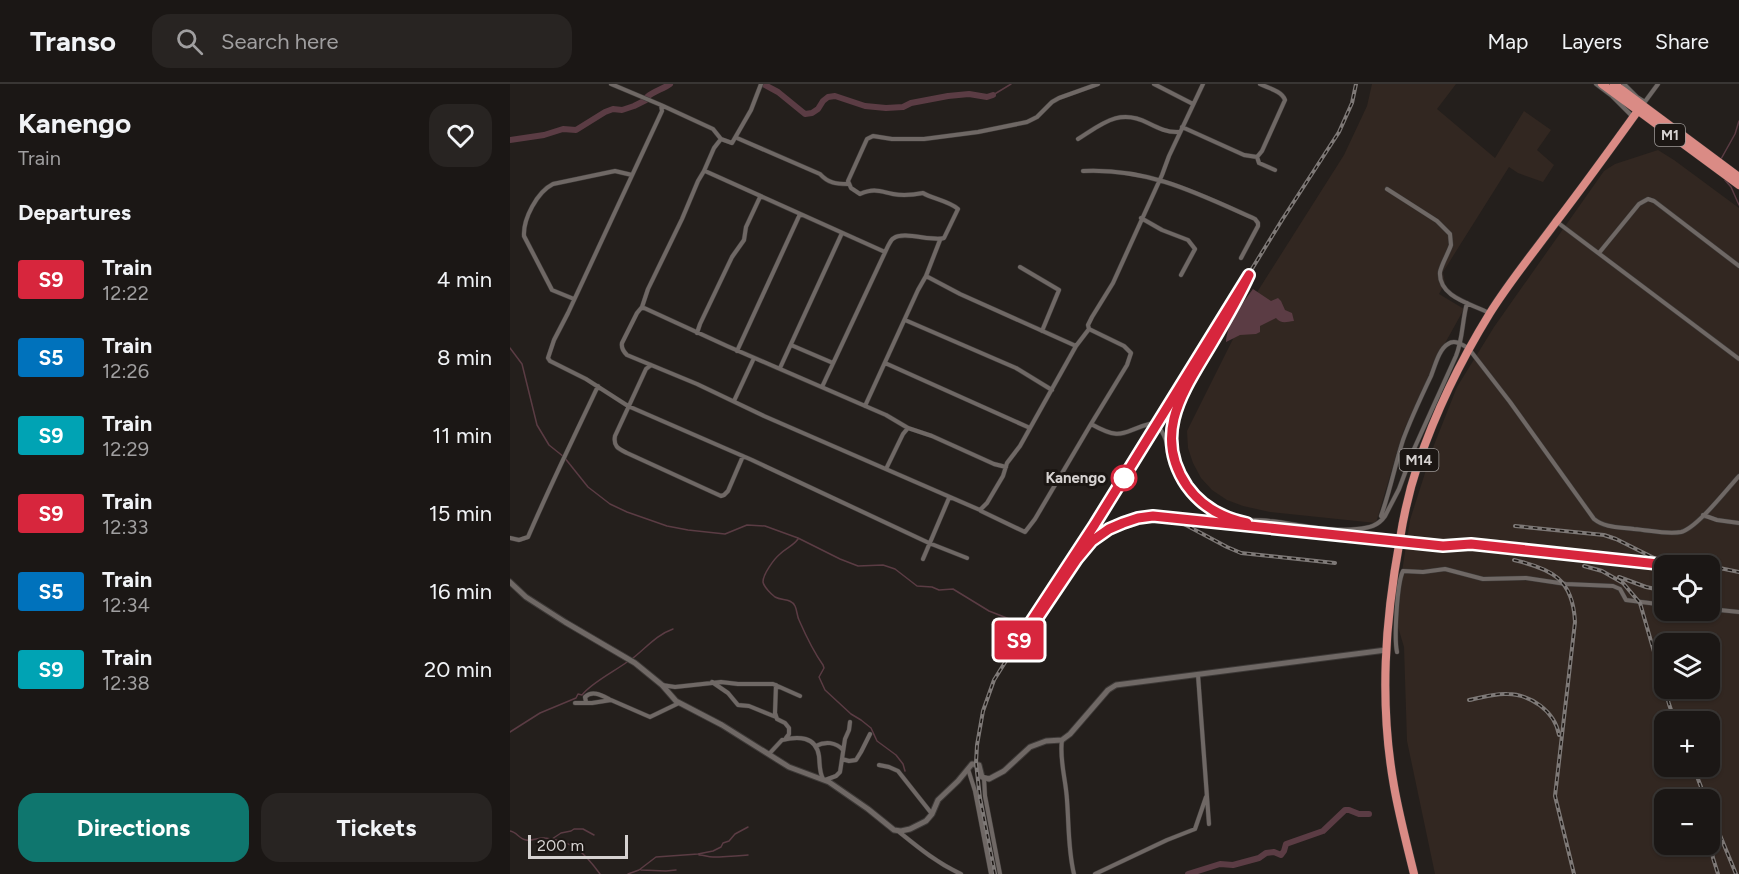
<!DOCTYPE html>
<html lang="en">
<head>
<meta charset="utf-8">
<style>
	:root { --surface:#1b1715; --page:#282422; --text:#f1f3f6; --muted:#a09fa0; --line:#393634; --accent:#0f766e }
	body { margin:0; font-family:Figtree,sans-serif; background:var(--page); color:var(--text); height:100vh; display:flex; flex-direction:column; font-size:22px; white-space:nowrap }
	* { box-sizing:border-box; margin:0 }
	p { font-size:20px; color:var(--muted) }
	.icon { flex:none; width:33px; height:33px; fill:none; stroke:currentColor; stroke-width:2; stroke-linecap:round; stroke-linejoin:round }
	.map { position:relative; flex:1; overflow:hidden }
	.sheet { display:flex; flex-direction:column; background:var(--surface); width:510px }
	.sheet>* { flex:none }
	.badge { padding:0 12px; border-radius:4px; font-size:21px; line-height:39px }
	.tools { position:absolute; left:1144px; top:471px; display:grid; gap:12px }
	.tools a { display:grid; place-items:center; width:66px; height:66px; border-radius:12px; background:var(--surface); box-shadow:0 2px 4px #0004,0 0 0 2px var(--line); font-size:30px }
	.scale { position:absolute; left:18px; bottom:15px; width:100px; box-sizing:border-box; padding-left:6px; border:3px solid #d6d2d1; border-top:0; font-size:16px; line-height:21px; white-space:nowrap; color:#d6d2d1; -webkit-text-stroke:4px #1b1613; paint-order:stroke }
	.map>.badge { position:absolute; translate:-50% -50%; box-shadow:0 0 0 3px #fff }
	h2 { padding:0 18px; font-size:22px; line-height:54px }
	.round { display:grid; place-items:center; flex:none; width:63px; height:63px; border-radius:18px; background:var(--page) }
	.headline { display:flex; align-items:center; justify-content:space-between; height:102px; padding:0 18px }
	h1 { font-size:28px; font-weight:700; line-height:45px }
	.primary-button { display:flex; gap:12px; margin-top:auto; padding:12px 18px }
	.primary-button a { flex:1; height:69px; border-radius:18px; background:var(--accent); color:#fff; font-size:24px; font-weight:700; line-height:69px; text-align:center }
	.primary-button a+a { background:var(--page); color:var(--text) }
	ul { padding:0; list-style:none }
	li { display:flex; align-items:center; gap:18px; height:78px; padding:0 18px }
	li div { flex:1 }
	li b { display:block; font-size:22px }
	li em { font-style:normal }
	li .badge { min-width:66px; font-weight:700; text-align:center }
	header { display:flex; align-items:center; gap:36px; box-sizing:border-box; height:84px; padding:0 30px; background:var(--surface); border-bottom:2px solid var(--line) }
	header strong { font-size:28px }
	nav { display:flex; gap:33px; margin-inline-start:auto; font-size:21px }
	.search { width:420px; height:54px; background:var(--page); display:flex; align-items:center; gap:15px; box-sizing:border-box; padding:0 21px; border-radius:18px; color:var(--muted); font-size:22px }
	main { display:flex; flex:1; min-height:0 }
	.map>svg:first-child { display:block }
</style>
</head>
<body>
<header>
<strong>Transo</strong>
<div class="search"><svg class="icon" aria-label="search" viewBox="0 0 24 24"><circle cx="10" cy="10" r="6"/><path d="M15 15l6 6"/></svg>Search here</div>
<nav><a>Map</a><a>Layers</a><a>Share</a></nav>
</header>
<main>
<section class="sheet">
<div class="headline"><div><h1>Kanengo</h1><p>Train</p></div><a class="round"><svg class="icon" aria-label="heart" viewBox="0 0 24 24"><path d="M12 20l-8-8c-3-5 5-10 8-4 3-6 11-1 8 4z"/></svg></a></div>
<h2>Departures</h2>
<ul>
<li><span class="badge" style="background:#d7263d;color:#fff">S9</span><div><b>Train</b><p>12:22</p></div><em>4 min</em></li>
<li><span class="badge" style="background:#0072bc;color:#fff">S5</span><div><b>Train</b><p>12:26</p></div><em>8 min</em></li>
<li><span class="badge" style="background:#00a3b4;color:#fff">S9</span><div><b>Train</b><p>12:29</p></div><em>11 min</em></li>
<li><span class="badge" style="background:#d7263d;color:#fff">S9</span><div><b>Train</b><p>12:33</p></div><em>15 min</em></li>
<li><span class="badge" style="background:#0072bc;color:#fff">S5</span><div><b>Train</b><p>12:34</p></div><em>16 min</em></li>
<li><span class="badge" style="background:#00a3b4;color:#fff">S9</span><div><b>Train</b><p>12:38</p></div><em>20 min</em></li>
</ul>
<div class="primary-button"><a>Directions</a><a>Tickets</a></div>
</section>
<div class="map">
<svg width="1229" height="790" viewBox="0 0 1229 790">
	<rect width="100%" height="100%" fill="#241f1c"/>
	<!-- built -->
	<path fill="#322721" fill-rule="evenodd" d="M862,0H946L927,25L985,74L1014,27L1041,46L1027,66L1044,81L1033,98L1008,89L999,83L933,188L935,199L929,210L954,225L929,270L893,348L866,439L760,428L733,422L717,416L702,406L691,394L683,379L678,364L677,347L744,213L834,71L857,22Z
		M1148,66L1164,76L1229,124V790H925L897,657L894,563L885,533L900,436L924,361L947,303L984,243L1094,87L1105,80ZM1155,482H1200V526H1155ZM1155,560H1200V604H1155ZM1155,638H1200V682H1155ZM1155,716H1200V760H1155Z"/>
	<!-- water -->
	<path fill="#5b3c44" d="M743,205L761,217L768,214L771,217L775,226L782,229L784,237C776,238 771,240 766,234L750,242V248L746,250L730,251L716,258C717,239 732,220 743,205Z"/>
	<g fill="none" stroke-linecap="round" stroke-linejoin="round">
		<!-- stream -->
		<path stroke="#5b3c44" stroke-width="1.5" d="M153,6L156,0
			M483,11L501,0
			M1211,75L1225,50L1229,37
			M1215,96L1221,103L1229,121
			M0,264L12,280L27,341L39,361L54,373L78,403L100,420L117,428L157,442L178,446L215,450L237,441L255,442L288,454L330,475L348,482L373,481L385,485L407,502L422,503L429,506L443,505L479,527L512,540
			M288,455C283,462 276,464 270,470C264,475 253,490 253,498C254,503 261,510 265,513C272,517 281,514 285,522C287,526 287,532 289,536C296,552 303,567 313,581L314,584L309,593L315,606L341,630L351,636L361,644L367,657L386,671L393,680L395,687
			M123,574C137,563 146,551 163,545
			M0,648L30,629L66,614L68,610L72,611C81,599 105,587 117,578
			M0,747C7,748 9,755 16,756C23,757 29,753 35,754C63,757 74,768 90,790
			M42,755L51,749L61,747L64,745H73L84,751
			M189,771C195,771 197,773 203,773C215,773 226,772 238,771
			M131,786L156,787L166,786
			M118,790L129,786L146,773L188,770L203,767L211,763L213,759L219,757L225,750L238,743"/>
		<!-- river -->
		<path stroke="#5b3c44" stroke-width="6" d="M253,0L268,8L295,30L302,29L308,25L313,17L318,13L325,12L355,22L376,24L393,23L401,19L438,12L459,10L477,13L483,11
			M137,13C144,7 153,5 160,0
			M0,56L34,51L53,45L66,46L95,28L103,25L112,26L124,22L136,16
			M678,790L710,780L723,781L749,774L756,769L764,768L771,771L774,767L776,760L813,747L835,726H839L849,730H859"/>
		<!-- minor casing -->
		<g stroke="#3d3937" stroke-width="5">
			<path id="minor" d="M101,0L151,21L152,27L58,229L44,256L38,274L40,277L76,295L118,322L242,376L419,459L457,474
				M644,0L683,20
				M1086,0L1102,12L1123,33
				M1114,0L1127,13L1135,18
				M1134,19L1148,0
				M151,21L203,45L211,55L222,59L241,26L251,0
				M672,43L734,71L747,73L752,67L775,16C772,7 758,4 750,0
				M227,54L310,90C318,99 326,100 338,100
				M211,55L204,64L194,87L188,97L172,135L138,205L132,223L127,229L112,259C111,264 113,267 117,271L187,300L254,332L470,426L477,419L493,392L497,379L510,362L566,262L579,245L578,241L582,233L603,199L652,91L659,72L693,0
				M568,55C592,40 609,24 638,39C648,44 658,49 669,48
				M747,73L749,79L765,86
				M195,87L375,168
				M573,87C639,84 687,109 745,135L748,139V142L731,174
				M877,105L927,137L940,150L941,161C938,170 932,179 930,188C928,213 962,220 979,229
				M631,134L652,146L678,156L685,165L671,191
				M1047,138L1229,275
				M1089,169L1129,120L1138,115L1144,117L1229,182
				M510,183L549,206L532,247
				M416,192L450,210L566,262
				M64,215L42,206L14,152C13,135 27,108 43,100L105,87L122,91
				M132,223L217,262L376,331L398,344
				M395,236L506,284L542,306
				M579,245L614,262L621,269L617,281L581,340C615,359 612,346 643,339C658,347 658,370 664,384C671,399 681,413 694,424C700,429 707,434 714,435C729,437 745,435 760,437C788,440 819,448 847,445C859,444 868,442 875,432
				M187,249L190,240L222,173L234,156L236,143L250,113
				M281,261L323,279
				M227,267L290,130
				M375,279L520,344
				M141,281L136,285L105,352C103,363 109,365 117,369L211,412L214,411L218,407L233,372
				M270,284L332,149
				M312,303L378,162C380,159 381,155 384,154C394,147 423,158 434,154L448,125C439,117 423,115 413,109C403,111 393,112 383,110C369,107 364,104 350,110L341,104L338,97L357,55L363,52L382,55H414L468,48L517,38L527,33L542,18L549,14L588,0
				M224,317L244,274
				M355,322L408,206L416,192L430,156
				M376,385L393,350L398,344L422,352L484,380L496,383
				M471,427L515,448L525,435L581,340
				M1193,431L1207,436L1229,439
				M871,432C880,407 885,381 893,356C901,334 911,313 921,292C925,282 929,265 938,260C945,255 953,261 959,265L1000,318L1084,435C1095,444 1110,443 1124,445C1139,446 1157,451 1171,448C1187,444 1217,405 1229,392
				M875,432L889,405L904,365L946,272C953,255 952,237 957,219
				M0,454L9,456L18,453C40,402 64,353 88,302
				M413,475L439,414
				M1200,525L1229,528
				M887,568C884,554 887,499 893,487L913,488L935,485L973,495L1016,494L1056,500L1103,502L1110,505L1116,516L1155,521
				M688,591L699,740
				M202,598L218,609L228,621L239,622L266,633
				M152,601L165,603L211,598L228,600H263L290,612
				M266,601L265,629L267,635L275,639L279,644V650L276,654
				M76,618L75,613C82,606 91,611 99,615
				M65,619H82L101,616L140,633L169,619
				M552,656C549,675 556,696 557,716C559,741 558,766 564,790
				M306,662C315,657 326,658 333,666
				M259,670L272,656C288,652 306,652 309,672C310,681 309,687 313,695
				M332,675L339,677L346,676L351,668L360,650
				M369,681L379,683L388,687L422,730
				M458,685L465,707L481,790
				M474,694L475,712L490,790
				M315,696L326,692L330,688L335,655L339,646L340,638
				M388,747C409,764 427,779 451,790
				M585,790L657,756L685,745L696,713"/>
		</g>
		<!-- tertiary casing -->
		<g stroke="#3d3937" stroke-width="7">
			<path id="tertiary" d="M0,498L16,513L55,538L125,579L152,601L166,617L212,641L279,683L319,698L358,725L384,746L391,747L400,745L416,737L422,730L428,716L448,697L462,680L469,681L472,693L479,695L494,687L520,663L536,657L552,656L560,650L598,606L606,601L876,566"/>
		</g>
		<!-- trunk casing -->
		<g stroke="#3d3937" stroke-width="9">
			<path id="trunk" d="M1092,0L1229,101
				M1104,0L1229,93
				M904,790C897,761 889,731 884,702C869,618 875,537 890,455C894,429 900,404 908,380C926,327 951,276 980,229C1000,197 1024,168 1046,138C1076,99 1104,60 1132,21"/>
		</g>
		<!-- minor -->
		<use href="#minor" stroke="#6f6865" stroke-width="4"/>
		<!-- tertiary -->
		<use href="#tertiary" stroke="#6f6865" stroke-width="5"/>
		<!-- trunk -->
		<use href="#trunk" stroke="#da8b85" stroke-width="8"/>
		<!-- rail casing -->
		<g stroke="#7e7977" stroke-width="4">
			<path id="rail" d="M670,314C647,363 673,417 722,436
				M672,439L717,463L731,469L825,479
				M1005,442L1094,451L1106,455L1150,477
				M576,464C593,444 617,435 643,432L1155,484
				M1004,476C1042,485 1063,495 1065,538L1045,712L1064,790
				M1176,478L1196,482
				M1074,482L1092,487L1113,499L1130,519L1159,620L1165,638
				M1200,482L1229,488
				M1109,493L1136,503L1155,507
				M959,616C971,614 984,609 997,610C1020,610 1045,627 1049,651
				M1183,682L1196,716
				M1200,727L1226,790
				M1200,757L1203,774L1208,790
				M485,790L470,714L466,679L467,661L473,627L484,596L499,572L585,440L772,136L829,48L842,19L846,0"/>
		</g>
		<!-- rail -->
		<use href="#rail" stroke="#1b1613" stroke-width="1.5" stroke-dasharray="4.5" stroke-linecap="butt"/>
	</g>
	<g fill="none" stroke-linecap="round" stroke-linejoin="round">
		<!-- line casing -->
		<g stroke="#fff" stroke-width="14">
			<path id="line" d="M737,439C712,434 692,423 677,402C641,349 675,305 702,259C715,237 728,215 739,191L585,440L503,565L518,548L567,475L582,457L599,445L613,439L628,434L643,432L933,462L961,460L1167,482"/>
		</g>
		<!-- line -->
		<use href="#line" stroke="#d7263d" stroke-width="9"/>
	</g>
	<!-- markers -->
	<circle fill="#fff" stroke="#d7263d" stroke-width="3" cx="614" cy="394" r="12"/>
	<g text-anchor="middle" stroke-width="6" stroke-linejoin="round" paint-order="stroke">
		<!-- shield labels -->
		<g fill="#1b1613" stroke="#9e9a98" stroke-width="1.5">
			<rect x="1145" y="40" width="30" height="22" rx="4.5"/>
			<rect x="889.5" y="365" width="39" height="22" rx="4.5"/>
		</g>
		<g font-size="14" font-weight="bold" fill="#d6d2d1">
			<text x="1160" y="56">M1</text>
			<text x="909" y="381">M14</text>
		</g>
		<!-- stop labels -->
		<g font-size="15" font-weight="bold" fill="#d6d2d1" stroke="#1b1613" text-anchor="end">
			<text x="596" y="399">Kanengo</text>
		</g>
	</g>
</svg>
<div class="tools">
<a><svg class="icon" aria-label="locate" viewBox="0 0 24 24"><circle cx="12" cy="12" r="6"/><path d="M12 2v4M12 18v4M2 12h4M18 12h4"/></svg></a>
<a><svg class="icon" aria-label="layers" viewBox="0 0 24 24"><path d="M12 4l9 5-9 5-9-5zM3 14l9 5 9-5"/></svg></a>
<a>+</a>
<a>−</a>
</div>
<div class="scale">200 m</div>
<b class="badge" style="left:509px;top:556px;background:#d7263d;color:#fff">S9</b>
</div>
</main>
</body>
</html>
